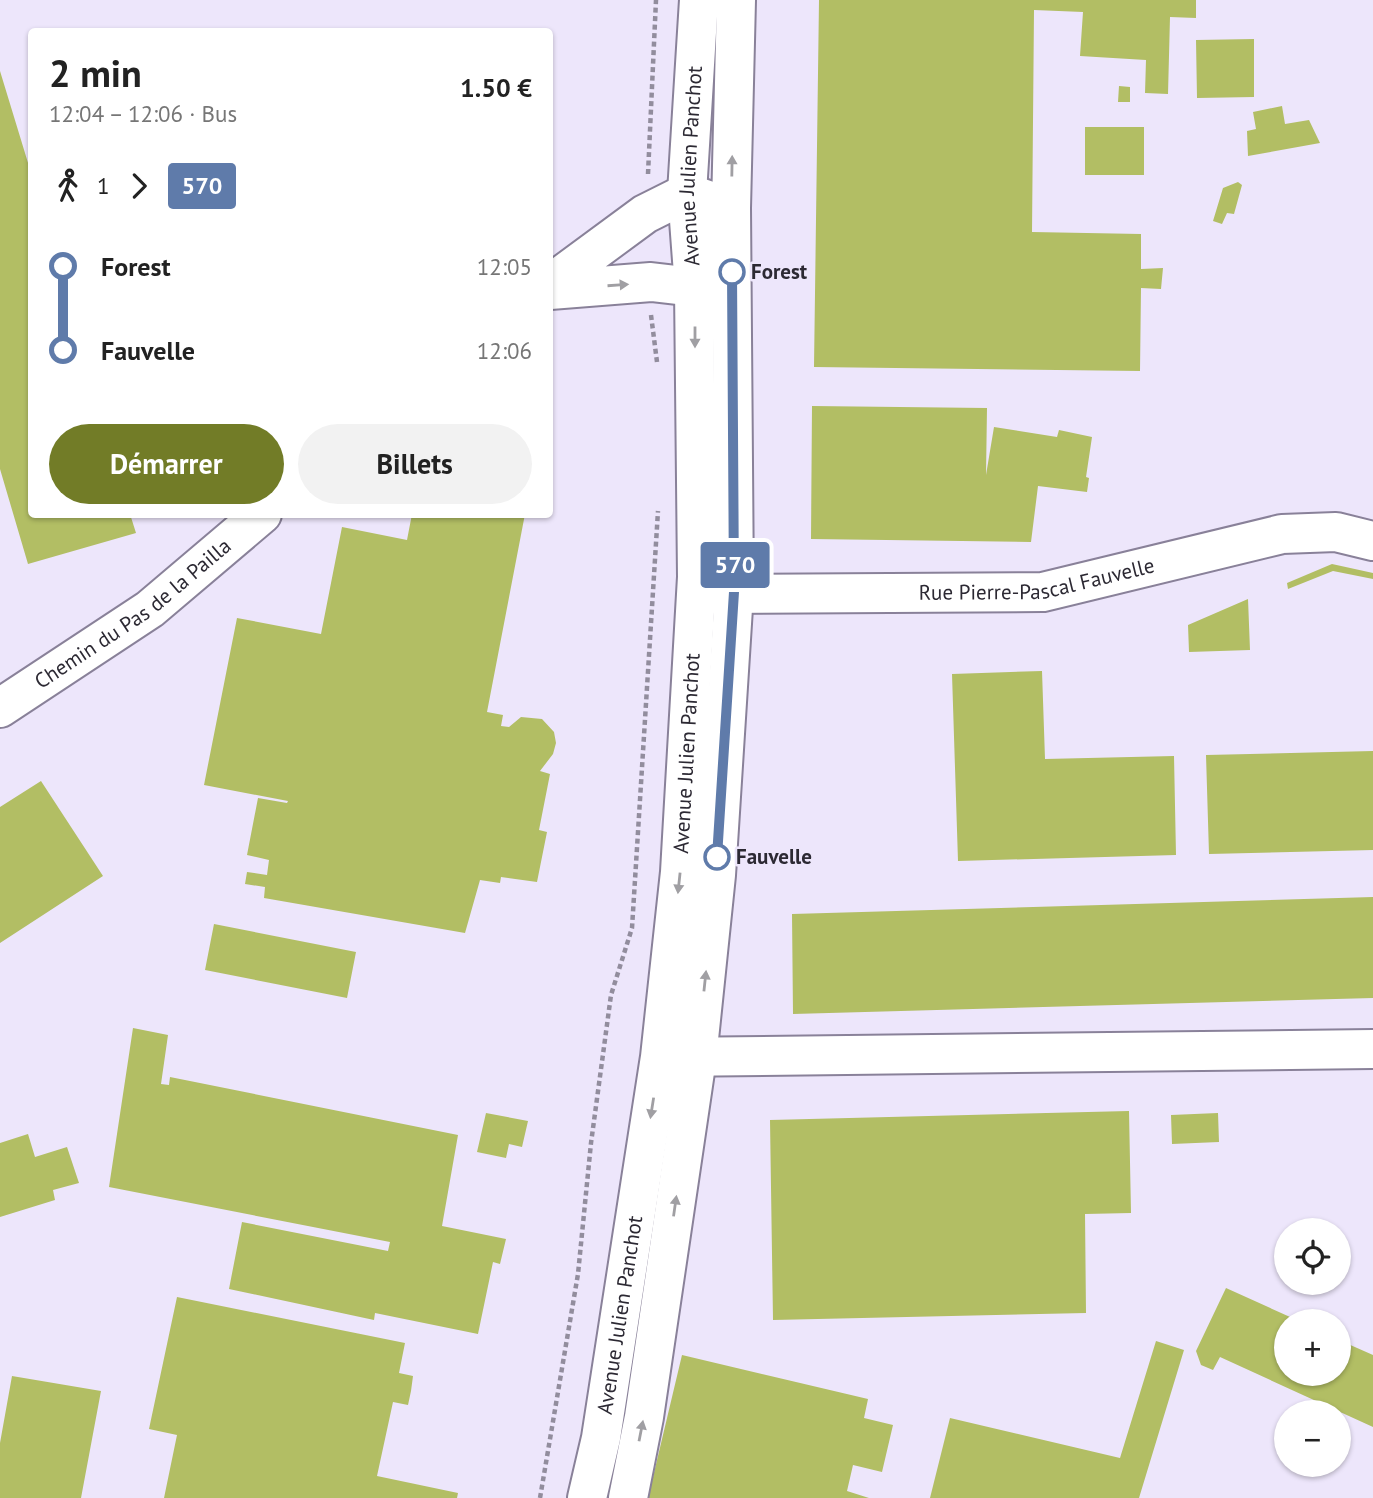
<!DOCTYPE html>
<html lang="fr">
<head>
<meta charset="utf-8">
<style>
	:root { --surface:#fff; --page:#f2f2f2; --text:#222; --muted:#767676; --accent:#727c27 }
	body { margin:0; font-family:"PT Sans",sans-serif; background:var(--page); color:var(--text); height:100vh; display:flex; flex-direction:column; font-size:26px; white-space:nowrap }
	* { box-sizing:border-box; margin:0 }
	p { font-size:23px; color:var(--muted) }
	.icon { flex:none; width:38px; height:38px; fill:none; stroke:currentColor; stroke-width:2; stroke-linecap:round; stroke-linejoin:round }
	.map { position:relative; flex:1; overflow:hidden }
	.panel { position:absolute; left:28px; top:28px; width:525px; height:490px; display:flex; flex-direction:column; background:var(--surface); border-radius:7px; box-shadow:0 2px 5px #0004 }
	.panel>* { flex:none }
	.badge { padding:0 14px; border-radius:5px; font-size:24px; line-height:46px }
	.buttons { position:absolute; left:1274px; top:1218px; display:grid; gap:14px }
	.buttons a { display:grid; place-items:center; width:77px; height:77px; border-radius:50%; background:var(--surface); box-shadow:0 2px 5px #0004; font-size:35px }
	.map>.badge { position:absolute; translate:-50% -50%; box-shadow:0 0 0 4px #fff }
	.legs { display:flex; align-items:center; gap:10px; height:77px; padding:0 21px; font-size:23px }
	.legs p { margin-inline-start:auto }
	.head { display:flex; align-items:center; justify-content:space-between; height:119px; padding:0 21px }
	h1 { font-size:38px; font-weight:700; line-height:52px }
	.button { display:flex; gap:14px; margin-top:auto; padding:14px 21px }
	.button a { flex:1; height:80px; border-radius:42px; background:var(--accent); color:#fff; font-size:28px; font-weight:700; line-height:80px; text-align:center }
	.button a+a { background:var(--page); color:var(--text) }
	ul { padding:0 21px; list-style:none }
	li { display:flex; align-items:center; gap:24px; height:84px; font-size:26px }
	li i { display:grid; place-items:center; width:10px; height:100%; margin:0 9px; background:currentColor }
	li i::after { content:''; width:18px; height:18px; margin:-9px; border:5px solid; border-radius:50%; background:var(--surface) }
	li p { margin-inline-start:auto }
	li:first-child i { background:linear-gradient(#0000 50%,currentColor 0) }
	li:last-child i { background:linear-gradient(currentColor 50%,#0000 0) }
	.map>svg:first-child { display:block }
</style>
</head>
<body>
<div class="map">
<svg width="1373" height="1498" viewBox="0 0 1373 1498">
	<rect width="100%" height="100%" fill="#ede6fb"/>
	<!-- building -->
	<path fill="#b2be64" d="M819,0H1196V18L1170,17L1168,94L1145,93L1146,60L1080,56L1083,12L1034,10L1032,232L1141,234V269L1163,268L1161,289L1141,288L1140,371L814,367Z
		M1254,39V97L1197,98L1196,40Z
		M0,71L32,176V514H130L136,533L28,564L0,469Z
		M1119,86L1130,87V102H1118Z
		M1282,106L1285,124L1309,120L1320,143L1248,156L1247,131L1256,129L1253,112Z
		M1085,127H1144V175H1085Z
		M1238,182L1242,185L1234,214L1227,213L1222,224L1213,221L1223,188Z
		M812,406L987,408L986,475L994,427L1057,437L1059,430L1092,437L1086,477L1089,478L1087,492L1038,486L1031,542L811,539Z
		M412,514H525L487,712L503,715L501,726L509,727L521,717L542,719L554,732L556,743L553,754L540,771L550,774L539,830L547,832L537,882L501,877L500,883L480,880L465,933L264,898L265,887L245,884L247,872L267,875L269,860L247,855L258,798L287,803L288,801L204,785L237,618L321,634L342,527L407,540Z
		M1332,564L1373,573V579L1333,571L1288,589L1287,583Z
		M1248,599L1250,650L1189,652L1188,625Z
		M1042,671L1045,759L1174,756L1176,855L958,861L952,674Z
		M1373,751V850L1209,854L1206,755Z
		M41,781L103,876L0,943V807Z
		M1373,897V998L793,1014L792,914Z
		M214,924L356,952L347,998L205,970Z
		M133,1028L168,1035L161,1084L169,1085L170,1077L458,1135L442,1226L506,1239L500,1264L493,1262L478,1334L375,1313L374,1320L229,1289L242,1222L388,1251L390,1242L109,1187Z
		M1129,1111L1131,1213L1085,1214L1086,1313L773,1320L770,1120Z
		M486,1113L528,1121L522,1147L509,1144L506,1158L477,1152Z
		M1218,1113L1219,1142L1172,1144L1171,1115Z
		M28,1134L35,1157L67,1147L79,1183L53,1190L55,1200L0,1217V1143Z
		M1226,1288L1299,1321H1286V1374H1339V1340L1373,1355V1427L1220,1357L1213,1370L1201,1365L1196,1351Z
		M177,1297L405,1343L399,1373L413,1376L411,1391L408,1405L393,1402L377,1476L458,1493L457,1498H164L177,1435L149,1429Z
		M1156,1341L1184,1350L1139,1498H930L950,1418L1120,1458Z
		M682,1355L868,1399L864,1418L893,1425L882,1472L853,1465L847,1491L869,1498H648Z
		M12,1376L101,1391L81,1498H0V1443Z"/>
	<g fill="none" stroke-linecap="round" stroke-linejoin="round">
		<!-- minor casing -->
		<g stroke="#898199" stroke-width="42">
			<g id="minor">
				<path d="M550,284L645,214L687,193L731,208L694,287L651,282L550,290"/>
				<path id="s1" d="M702,594L1043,592L1282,534L1336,532L1373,541"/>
				<path id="s2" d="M0,708L150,609L262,514"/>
				<path d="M665,1057L1373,1049"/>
			</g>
		</g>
		<!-- major casing -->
		<g stroke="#898199" stroke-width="42">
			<g id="major">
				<path id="s3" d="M587,1498L601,1438L660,1057L680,872L697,577L694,287L687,193L699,0"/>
				<path d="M628,1498L644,1417L697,1058L716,875L734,592L731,208L736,0"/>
			</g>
		</g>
		<!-- path -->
		<path stroke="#928d9d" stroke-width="4.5" stroke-dasharray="5 3.5" stroke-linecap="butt" d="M648,174L656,0
			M651,315L657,362
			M540,1498L578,1274L591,1143L611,995L632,928L658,511"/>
		<!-- minor -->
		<use href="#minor" stroke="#fff" stroke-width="38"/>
		<!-- major -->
		<use href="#major" stroke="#fff" stroke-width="38"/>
	</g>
	<!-- one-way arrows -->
	<defs><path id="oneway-solid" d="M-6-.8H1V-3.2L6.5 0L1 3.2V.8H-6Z" transform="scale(1.75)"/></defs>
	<g fill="#a09fa3">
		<use href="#oneway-solid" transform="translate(732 166) rotate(-89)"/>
		<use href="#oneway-solid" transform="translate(618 285) rotate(-4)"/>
		<use href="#oneway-solid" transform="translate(695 337) rotate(90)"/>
		<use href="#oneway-solid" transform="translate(679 883) rotate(96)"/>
		<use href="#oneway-solid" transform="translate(705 981) rotate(-84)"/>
		<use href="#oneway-solid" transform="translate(652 1108) rotate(99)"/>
		<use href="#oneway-solid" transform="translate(675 1206) rotate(-82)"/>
		<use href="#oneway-solid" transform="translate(641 1431) rotate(-79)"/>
	</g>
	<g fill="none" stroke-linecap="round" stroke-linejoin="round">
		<!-- line-1 casing -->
		<g stroke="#fff" stroke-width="16">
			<path id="line-1" d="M717,857L734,592L732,272"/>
		</g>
		<!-- line-1 -->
		<use href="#line-1" stroke="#5f7baa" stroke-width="10"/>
	</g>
	<!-- markers -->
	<g fill="#fff" stroke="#5f7baa" stroke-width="3.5">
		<circle cx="732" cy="272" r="12"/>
		<circle cx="717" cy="857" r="12"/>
	</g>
	<g text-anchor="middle" stroke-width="5" stroke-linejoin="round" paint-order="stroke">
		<!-- street labels -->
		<g font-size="21" fill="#2c2933" stroke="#ede6fb">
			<text dy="7" stroke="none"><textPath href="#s3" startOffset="1340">Avenue Julien Panchot</textPath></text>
			<text dy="7" stroke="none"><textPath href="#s1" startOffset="336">Rue Pierre-Pascal Fauvelle</textPath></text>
			<text dy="7" stroke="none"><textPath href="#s2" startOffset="163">Chemin du Pas de la Pailla</textPath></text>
			<text dy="7" stroke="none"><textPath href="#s3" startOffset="752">Avenue Julien Panchot</textPath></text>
			<text dy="7" stroke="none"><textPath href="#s3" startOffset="186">Avenue Julien Panchot</textPath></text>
		</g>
		<!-- stop labels -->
		<g font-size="21" font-weight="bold" fill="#2c2933" stroke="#ede6fb" text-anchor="start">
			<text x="751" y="279">Forest</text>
			<text x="736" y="864">Fauvelle</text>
		</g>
	</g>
</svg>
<div class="buttons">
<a><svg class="icon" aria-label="locate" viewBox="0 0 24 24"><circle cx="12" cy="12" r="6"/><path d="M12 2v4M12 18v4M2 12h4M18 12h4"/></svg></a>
<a>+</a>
<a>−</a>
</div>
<b class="badge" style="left:735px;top:565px;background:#5f7baa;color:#fff">570</b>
<section class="panel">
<div class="head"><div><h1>2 min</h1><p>12:04 – 12:06 · Bus</p></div><b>1.50 €</b></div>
<div class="legs"><svg class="icon" aria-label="walk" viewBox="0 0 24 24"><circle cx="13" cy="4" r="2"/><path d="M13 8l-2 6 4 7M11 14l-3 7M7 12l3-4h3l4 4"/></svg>1<svg class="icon" aria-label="forward" viewBox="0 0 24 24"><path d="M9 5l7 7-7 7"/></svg><b class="badge" style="background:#5f7baa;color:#fff">570</b></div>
<ul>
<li><i style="color:#5f7baa"></i><b>Forest</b><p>12:05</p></li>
<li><i style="color:#5f7baa"></i><b>Fauvelle</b><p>12:06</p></li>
</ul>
<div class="button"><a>Démarrer</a><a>Billets</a></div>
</section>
</div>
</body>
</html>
